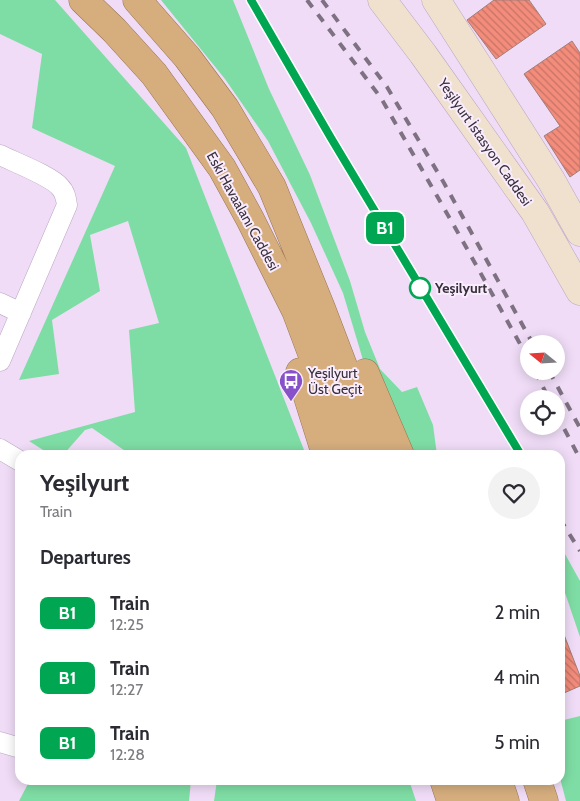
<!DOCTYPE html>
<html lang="en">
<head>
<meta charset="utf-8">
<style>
	:root { --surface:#fff; --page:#f2f2f3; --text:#2b2b33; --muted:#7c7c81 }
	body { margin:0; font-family:Cabin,sans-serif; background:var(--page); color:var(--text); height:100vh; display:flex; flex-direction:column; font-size:19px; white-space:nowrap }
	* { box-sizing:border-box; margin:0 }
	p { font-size:16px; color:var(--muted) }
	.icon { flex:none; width:28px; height:28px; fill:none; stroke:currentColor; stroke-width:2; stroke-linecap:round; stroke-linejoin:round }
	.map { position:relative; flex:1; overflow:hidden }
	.sheet { position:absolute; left:15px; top:450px; width:550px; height:335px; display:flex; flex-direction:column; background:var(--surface); border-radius:15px; box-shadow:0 2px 12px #0003 }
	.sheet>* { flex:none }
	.badge { padding:0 10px; border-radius:8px; font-size:18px; line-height:32px }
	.needle { width:32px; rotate:288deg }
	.fabs { position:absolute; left:520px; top:335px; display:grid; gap:10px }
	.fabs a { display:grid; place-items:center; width:45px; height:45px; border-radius:50%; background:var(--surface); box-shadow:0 2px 12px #0003; font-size:25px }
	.map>.badge { position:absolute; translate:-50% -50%; box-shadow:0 0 0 2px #fff }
	h2 { padding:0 25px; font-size:19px; line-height:45px }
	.round { display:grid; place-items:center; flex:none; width:52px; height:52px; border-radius:26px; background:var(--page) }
	.overview { display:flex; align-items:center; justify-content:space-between; height:85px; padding:0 25px }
	h1 { font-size:24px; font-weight:700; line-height:38px }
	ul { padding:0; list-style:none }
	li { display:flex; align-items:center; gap:15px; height:65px; padding:0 25px }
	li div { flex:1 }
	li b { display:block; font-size:19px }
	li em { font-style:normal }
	li .badge { min-width:55px; font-weight:700; text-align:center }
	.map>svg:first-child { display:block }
</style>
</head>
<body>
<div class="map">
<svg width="580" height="801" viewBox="0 0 580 801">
	<defs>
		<pattern id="building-back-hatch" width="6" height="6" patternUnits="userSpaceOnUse" patternTransform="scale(1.25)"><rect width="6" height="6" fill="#f38c7b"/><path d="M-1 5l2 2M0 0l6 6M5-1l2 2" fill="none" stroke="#c67366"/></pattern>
	</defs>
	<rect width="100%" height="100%" fill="#f0dcf7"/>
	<!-- green -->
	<path fill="#7edda4" d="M0,0H55L186,148L306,455H131L92,428L85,430L63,455H51L29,441L135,412L129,330L159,323L128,221L90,235L100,291L52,320L59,374L19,380L115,166L32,128L42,54L0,34Z
		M161,0H233L269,89L310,175L350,281L365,332L380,369L402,392L417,387L433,425L437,455H409L363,360L343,293L311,223L268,141L225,79Z
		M560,545L580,581V637L560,578Z
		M580,716V801H566L560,778V721Z
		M30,780H191L189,801H19Z
		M217,780H409L416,801H214Z"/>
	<!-- building -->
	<path fill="url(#building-back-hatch)" stroke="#a07e78" d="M494,0H529L546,24L496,59L467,20Z
		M572,41L580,53V170L570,177L544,136L560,126L524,74Z
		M561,627L580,676V686L564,693L560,684Z"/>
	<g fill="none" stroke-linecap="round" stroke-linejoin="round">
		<!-- minor casing -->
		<g stroke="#b9a6c0" stroke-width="21">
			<path id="minor" d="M0,155C14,162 51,176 60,187C65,192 66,198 67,205L0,361
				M0,303L21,313
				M0,449L20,461
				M0,742L20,748"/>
		</g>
		<!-- secondary casing -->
		<g stroke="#b9a6c0" stroke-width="29">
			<path id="secondary" d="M382,0L423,54L535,212L580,291
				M436,0L551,180L580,232"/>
		</g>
		<!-- trunk casing -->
		<g stroke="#987551" stroke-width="29">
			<path id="trunk" d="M83,0L114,30L154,74L222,168L250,219L296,311L350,455
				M137,0L187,57L225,108L272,187L321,308L377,455
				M300,372L326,455
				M365,373L400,455
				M444,780L451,801
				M472,780L479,801
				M498,780L505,801
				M537,780L544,801"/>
		</g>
		<!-- minor -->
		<use href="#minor" stroke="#fff" stroke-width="20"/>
		<!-- secondary -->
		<use href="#secondary" stroke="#f0e1ce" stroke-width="28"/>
		<!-- trunk -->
		<use href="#trunk" stroke="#d6ae7e" stroke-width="28"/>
		<!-- rail -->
		<path stroke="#7e7182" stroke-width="4" stroke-dasharray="9 9" stroke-linecap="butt" d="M251,0L331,138L521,455
			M307,0L381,98L461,238L529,360
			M322,0L387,87L444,183L533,344
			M535,371L549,399
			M549,371L580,428
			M556,413L580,459
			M560,519L580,551"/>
	</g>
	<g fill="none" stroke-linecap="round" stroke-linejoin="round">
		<!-- line casing -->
		<g stroke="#fff" stroke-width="11">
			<path id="line" d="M251,0L331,138L521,455"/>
		</g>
		<!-- line -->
		<use href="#line" stroke="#00a651" stroke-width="8"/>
	</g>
	<!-- icons -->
	<defs>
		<g id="bus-pin" transform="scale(1.25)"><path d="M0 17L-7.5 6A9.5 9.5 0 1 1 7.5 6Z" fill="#8651c9" stroke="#f9ecfd"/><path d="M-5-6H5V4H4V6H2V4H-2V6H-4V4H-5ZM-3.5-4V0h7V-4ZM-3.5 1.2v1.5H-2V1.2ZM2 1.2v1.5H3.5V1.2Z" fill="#fff"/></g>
	</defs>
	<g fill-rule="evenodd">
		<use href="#bus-pin" x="291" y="381"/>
	</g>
	<!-- markers -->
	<circle fill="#fff" stroke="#00a651" stroke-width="2.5" cx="420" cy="288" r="10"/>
	<g text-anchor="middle" stroke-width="4" stroke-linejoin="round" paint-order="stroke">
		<!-- street labels -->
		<g font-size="14" fill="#372f3a" stroke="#f9ecfd">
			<text transform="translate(485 142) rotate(55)" y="5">Yeşilyurt İstasyon Caddesi</text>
			<text transform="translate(243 211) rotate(61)" y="5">Eski Havaalanı Caddesi</text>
		</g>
		<!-- stop labels -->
		<g font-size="14" font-weight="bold" fill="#372f3a" stroke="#f9ecfd" text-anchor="start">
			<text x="435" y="293">Yeşilyurt</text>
		</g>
		<!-- poi labels -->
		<g font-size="14" fill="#372f3a" stroke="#f9ecfd" text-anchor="start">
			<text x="308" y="378">Yeşilyurt<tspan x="308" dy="16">Üst Geçit</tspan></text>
		</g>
	</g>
</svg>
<div class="fabs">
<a><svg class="needle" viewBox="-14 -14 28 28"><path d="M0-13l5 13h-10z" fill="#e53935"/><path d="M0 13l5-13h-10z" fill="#7c7c81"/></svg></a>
<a><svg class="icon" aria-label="locate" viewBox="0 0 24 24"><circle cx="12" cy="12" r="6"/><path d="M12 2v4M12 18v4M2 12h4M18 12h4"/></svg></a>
</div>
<b class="badge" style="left:385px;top:228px;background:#00a651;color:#fff">B1</b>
<section class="sheet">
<div class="overview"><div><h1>Yeşilyurt</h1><p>Train</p></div><a class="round"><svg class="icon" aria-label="heart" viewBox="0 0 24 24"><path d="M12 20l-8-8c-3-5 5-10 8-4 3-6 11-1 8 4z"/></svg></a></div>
<h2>Departures</h2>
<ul>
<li><span class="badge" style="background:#00a651;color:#fff">B1</span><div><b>Train</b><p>12:25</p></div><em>2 min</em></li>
<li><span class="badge" style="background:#00a651;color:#fff">B1</span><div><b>Train</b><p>12:27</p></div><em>4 min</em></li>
<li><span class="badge" style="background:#00a651;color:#fff">B1</span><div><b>Train</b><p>12:28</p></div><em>5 min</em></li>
</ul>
</section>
</div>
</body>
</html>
